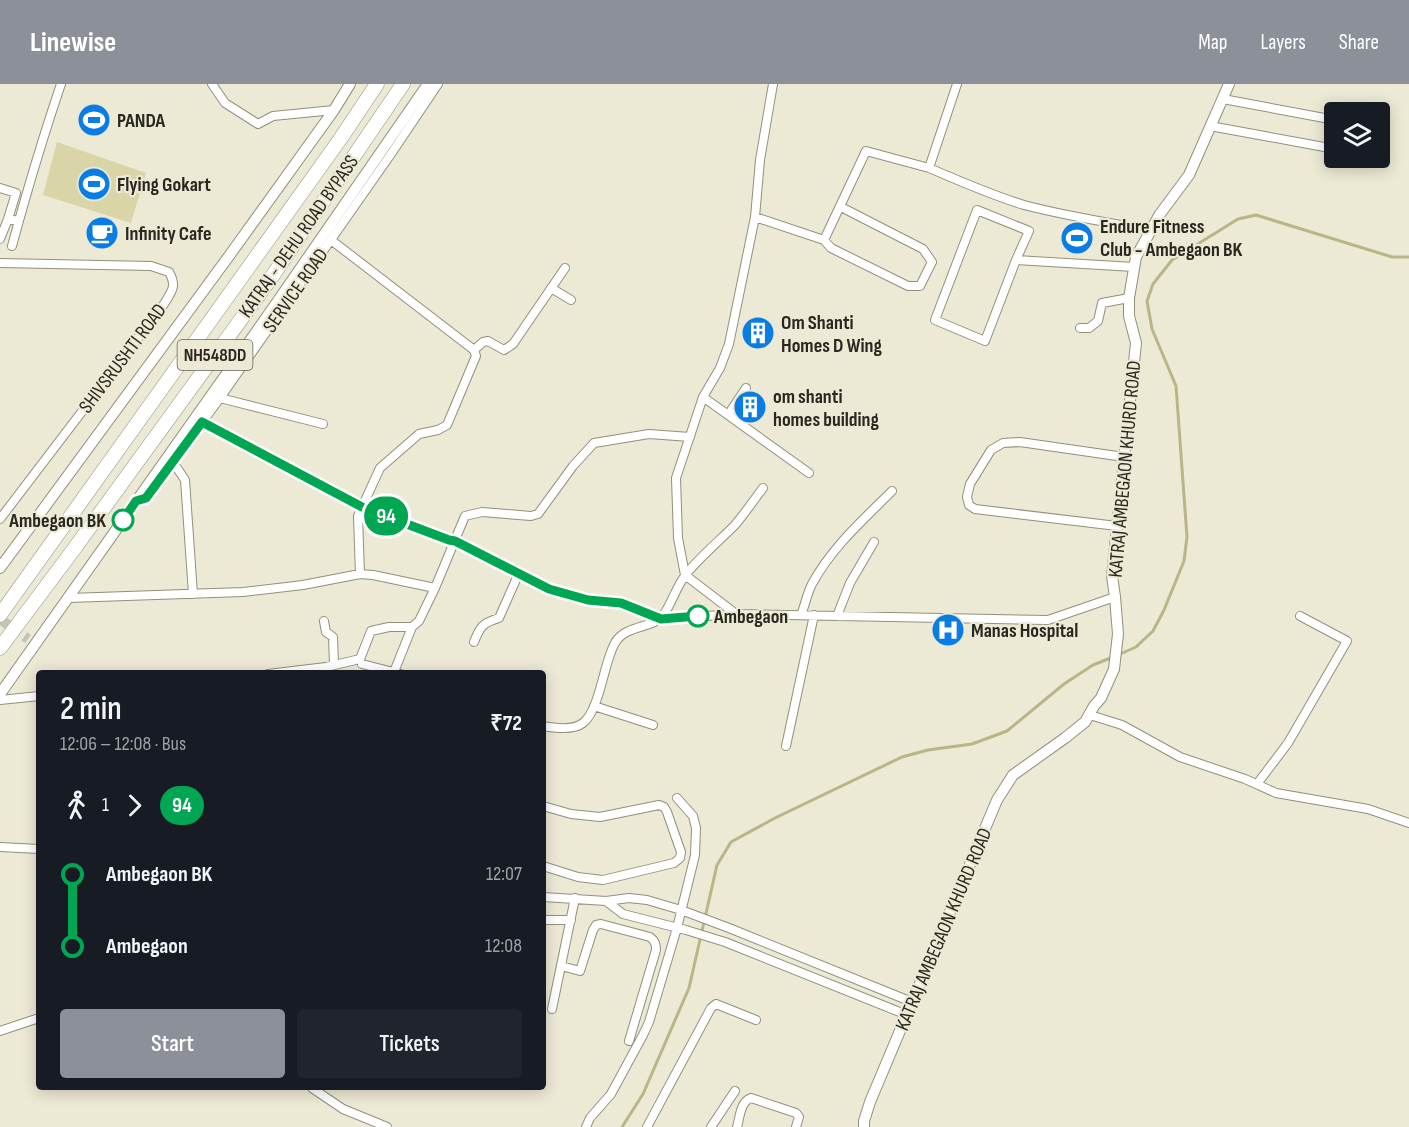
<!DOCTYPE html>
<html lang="en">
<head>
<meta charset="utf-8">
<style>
	:root { --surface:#171b24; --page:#20242c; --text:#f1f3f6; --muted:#9ea1a6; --accent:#8c9099 }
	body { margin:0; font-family:"Sofia Sans Condensed",sans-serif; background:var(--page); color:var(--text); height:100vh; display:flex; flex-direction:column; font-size:22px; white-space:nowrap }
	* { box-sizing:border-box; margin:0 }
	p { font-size:20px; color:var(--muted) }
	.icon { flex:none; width:33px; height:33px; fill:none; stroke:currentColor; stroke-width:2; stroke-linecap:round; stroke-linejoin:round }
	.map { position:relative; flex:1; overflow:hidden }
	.details { position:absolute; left:36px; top:586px; width:510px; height:420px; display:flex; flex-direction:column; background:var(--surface); border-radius:6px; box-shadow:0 3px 15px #0003 }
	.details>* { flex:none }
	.badge { padding:0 12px; border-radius:20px; font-size:21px; line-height:39px }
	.buttons { position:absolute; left:1324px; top:18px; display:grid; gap:12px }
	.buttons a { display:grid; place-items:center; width:66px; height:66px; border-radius:6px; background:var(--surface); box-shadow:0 3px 15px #0003; font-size:30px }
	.map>.badge { position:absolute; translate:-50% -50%; box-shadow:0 0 0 3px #fff }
	.legs { display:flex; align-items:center; gap:9px; height:66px; padding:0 24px; font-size:20px }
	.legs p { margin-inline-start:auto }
	.summary { display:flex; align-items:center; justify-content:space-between; height:102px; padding:0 24px }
	h1 { font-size:33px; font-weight:600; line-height:45px }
	.button { display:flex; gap:12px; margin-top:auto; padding:12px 24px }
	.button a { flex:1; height:69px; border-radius:6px; background:var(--accent); color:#fff; font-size:24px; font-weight:600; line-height:69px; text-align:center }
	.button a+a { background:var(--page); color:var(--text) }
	ul { padding:0 24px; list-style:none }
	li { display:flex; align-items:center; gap:21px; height:72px; font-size:22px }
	li i { display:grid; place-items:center; width:9px; height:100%; margin:0 8px; background:currentColor }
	li i::after { content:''; width:15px; height:15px; margin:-8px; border:4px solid; border-radius:50%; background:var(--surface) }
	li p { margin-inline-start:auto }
	li:first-child i { background:linear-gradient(#0000 50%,currentColor 0) }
	li:last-child i { background:linear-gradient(currentColor 50%,#0000 0) }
	header { display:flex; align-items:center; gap:36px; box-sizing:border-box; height:84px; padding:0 30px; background:var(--accent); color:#fff }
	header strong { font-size:28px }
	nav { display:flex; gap:33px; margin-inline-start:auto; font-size:21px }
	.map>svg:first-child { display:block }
</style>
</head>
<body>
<header>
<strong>Linewise</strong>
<nav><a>Map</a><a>Layers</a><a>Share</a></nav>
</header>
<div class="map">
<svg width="1409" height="1043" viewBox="0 0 1409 1043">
	<rect width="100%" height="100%" fill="#ecead5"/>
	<!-- garden -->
	<path fill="#d9d5a7" d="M57,58L146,89L131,139L43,111Z"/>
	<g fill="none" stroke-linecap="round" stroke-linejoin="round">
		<!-- stream -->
		<path stroke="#b9b585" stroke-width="3" d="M1120,570L1136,563L1153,547L1164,526L1184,477L1187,453L1176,302L1152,245L1147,217L1153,200L1172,176L1238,135L1256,131L1392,173H1409
			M622,1043L643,1010L689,904L717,781L731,758L775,734L902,673L928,666L972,660L1007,647L1064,600L1093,581L1113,573"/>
		<!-- tertiary-tunnel -->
		<path stroke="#c5c3b1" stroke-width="10" stroke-dasharray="10 5" stroke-linecap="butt" d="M0,535L28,555"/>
		<!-- minor casing -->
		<g stroke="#91907c" stroke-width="10">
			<path id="minor" d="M212,0L225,19L258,40L273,32L334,26
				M957,0L929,84C960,97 991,111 1024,121C1066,132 1109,139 1151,146
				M1223,15L1335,36
				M1210,42L1335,65
				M0,104L16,109L8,135L19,137
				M841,123L923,165L932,178L920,202H908L831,164L824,156L866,67L929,84
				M755,133L824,156
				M0,155L8,135
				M331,156L474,266L476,272L447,341L438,346L419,350L380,384L358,432L360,490
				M12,162C27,107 43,53 61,0
				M1016,176L1029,147L977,126L935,236L985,257L1016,176L1134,183
				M0,179L151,182L169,188C177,202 172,207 164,220L0,435
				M551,204L571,216
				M1080,244H1089L1098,237L1102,219L1129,214
				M474,266L483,258L488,257L504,266L513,260L565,184
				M703,313L809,389
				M220,314L323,340
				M728,331L746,304
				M202,338L362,423L449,456L455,457L549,505L588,516L621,519L661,535L736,530L1048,536L1115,513
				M173,378L185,396L193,510
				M136,417L146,414L220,314L391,70L438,0
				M1117,442L975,425L969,421L967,413L970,400L991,366L1003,359L1020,358L1124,373
				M69,514L243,508L303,501L360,490L373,491L435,504
				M736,530L685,491L678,454L676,394L703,313L720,284L729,260L755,133L760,76L773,0
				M801,531C805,521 807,510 812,500C832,463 863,436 892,407
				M837,532L850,499L874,458
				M324,537L326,548L333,553L334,581
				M474,558C480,543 482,539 499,534L519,489
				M362,580L401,590
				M394,588L412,543
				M268,590L326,583L360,575L371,547L389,543H412L419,537L435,504L465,432L482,428L531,432L538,430L573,382L594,359L649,350L690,353
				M0,616L39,612
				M594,622L653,641
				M1090,631L1122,641L1180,673L1245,695L1276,709L1368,725L1409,739
				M543,642C554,644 573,647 583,639C600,626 604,577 615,559C625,541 652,544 662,533C672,520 676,502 687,489C701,472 719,457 735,441C745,429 754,416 763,404
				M786,662L814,531
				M1257,700L1288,659L1347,557L1300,532
				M543,722L571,730L600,733L659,721L664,723L667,728L681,768L680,774L674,779L603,796L578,793L543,782
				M0,763L39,765
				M543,813L606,817L629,814L647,816L681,826L729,844L912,918
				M606,817L623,830L686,846L725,858L907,931
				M543,836H571
				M561,882L580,887L593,846L596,841L601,840L650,853C655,857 656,860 656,866L629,957
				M552,925L575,814
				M0,947L39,934
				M312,1004L343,1025L387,1043
				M586,1043L590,1034L611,1010L643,951L649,938L677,844L695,771L696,744L693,732L677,714
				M647,1043L711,924L716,920L756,936
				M711,1043L735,1007
				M737,1043C740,1033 740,1018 751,1014L796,1029L799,1033L796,1043"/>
		</g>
		<!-- tertiary casing -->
		<g stroke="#91907c" stroke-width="12">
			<path id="tertiary" d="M0,484L229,172L334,26L350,0
				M0,610L273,224L428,0
				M864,1043V1037L870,1018L997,716L1013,691L1065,654L1085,638L1094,622L1101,614L1114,585L1118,550L1115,513L1112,492L1136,259L1129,232V214L1136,173L1160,130L1189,91L1229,0"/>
		</g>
		<!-- trunk casing -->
		<g stroke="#91907c" stroke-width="15">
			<path id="trunk" d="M0,531L341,54L377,0
				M0,564L74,465L271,194L403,0"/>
		</g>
		<!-- minor -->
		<use href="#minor" stroke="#fff" stroke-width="8"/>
		<!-- tertiary -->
		<use href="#tertiary" stroke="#fff" stroke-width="10"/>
		<!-- trunk -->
		<use href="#trunk" stroke="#fff" stroke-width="14"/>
	</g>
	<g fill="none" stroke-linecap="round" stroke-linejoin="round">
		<!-- line-1 casing -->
		<g stroke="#fff" stroke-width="14">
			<path id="line-1" d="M123,436L136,417L146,414L202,338L362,423L449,456L455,457L549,505L588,516L621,519L661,535L698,532"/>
		</g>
		<!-- line-1 -->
		<use href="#line-1" stroke="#00a651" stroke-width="9"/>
	</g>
	<!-- icons -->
	<defs>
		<g id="stadium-disc" transform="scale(1.725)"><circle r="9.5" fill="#097de4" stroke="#ecead5"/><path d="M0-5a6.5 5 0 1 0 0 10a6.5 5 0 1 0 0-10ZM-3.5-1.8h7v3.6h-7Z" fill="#fff"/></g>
		<g id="cafe-disc" transform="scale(1.725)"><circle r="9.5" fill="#097de4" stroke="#ecead5"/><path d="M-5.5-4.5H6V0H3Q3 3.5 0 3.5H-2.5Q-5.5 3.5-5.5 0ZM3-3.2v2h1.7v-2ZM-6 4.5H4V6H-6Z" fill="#fff"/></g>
		<g id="building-disc" transform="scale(1.725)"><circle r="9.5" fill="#097de4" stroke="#ecead5"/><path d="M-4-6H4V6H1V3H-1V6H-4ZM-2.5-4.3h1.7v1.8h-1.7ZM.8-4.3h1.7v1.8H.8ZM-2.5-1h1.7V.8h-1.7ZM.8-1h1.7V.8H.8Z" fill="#fff"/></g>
		<g id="hospital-disc" transform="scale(1.725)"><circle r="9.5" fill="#097de4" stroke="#ecead5"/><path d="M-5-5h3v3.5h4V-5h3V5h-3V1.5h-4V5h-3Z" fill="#fff"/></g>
	</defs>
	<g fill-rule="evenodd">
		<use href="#stadium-disc" x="94" y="36"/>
		<use href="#stadium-disc" x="94" y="100"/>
		<use href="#cafe-disc" x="102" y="149"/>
		<use href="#stadium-disc" x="1077" y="154"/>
		<use href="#building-disc" x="758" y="249"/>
		<use href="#building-disc" x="750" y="323"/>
		<use href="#hospital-disc" x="948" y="546"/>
	</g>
	<!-- markers -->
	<g fill="#fff" stroke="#00a651" stroke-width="3">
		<circle cx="123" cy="436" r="10"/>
		<circle cx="698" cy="532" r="10"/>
	</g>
	<g text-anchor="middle" stroke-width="4.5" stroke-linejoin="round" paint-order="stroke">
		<!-- shield labels -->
		<rect fill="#ecead5" stroke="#646256" stroke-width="1.5" x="177.5" y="256" width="75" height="30" rx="4.5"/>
		<g font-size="18" font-weight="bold" fill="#292820">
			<text x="215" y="277">NH548DD</text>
		</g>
		<!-- poi labels -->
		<g font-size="20" font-weight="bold" fill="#292820" stroke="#ecead5" text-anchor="start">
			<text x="117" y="43">PANDA</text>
			<text x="117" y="107">Flying Gokart</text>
			<text x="1100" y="149">Endure Fitness<tspan x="1100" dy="23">Club - Ambegaon BK</tspan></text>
			<text x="125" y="156">Infinity Cafe</text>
			<text x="781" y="245">Om Shanti<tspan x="781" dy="23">Homes D Wing</tspan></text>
			<text x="773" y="319">om shanti<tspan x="773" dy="23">homes building</tspan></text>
			<text x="971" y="553">Manas Hospital</text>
		</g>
		<!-- street labels -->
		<g font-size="20" fill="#292820" stroke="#ecead5">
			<text transform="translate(298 152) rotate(-55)" y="7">KATRAJ - DEHU ROAD BYPASS</text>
			<text transform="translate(295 206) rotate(-55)" y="7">SERVICE ROAD</text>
			<text transform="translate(122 274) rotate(-53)" y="7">SHIVSRUSHTI ROAD</text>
			<text transform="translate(1124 385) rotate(-85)" y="7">KATRAJ AMBEGAON KHURD ROAD</text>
			<text transform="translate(943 845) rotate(-67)" y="7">KATRAJ AMBEGAON KHURD ROAD</text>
		</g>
		<!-- stop labels -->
		<g font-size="20" font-weight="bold" fill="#292820" stroke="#ecead5" text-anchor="end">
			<text x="106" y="443">Ambegaon BK</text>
			<text x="714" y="539" text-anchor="start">Ambegaon</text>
		</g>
	</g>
</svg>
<div class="buttons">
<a><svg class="icon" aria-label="layers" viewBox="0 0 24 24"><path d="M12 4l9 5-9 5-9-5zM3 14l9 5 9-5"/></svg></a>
</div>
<b class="badge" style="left:386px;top:432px;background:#00a651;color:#fff">94</b>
<section class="details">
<div class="summary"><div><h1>2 min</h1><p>12:06 – 12:08 · Bus</p></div><b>₹72</b></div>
<div class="legs"><svg class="icon" aria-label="walk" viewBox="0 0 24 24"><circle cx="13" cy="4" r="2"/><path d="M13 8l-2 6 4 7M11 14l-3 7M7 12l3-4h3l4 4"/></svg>1<svg class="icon" aria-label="forward" viewBox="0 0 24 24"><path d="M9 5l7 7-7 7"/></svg><b class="badge" style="background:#00a651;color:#fff">94</b></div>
<ul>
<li><i style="color:#00a651"></i><b>Ambegaon BK</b><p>12:07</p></li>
<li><i style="color:#00a651"></i><b>Ambegaon</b><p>12:08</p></li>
</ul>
<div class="button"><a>Start</a><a>Tickets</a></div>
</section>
</div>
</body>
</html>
